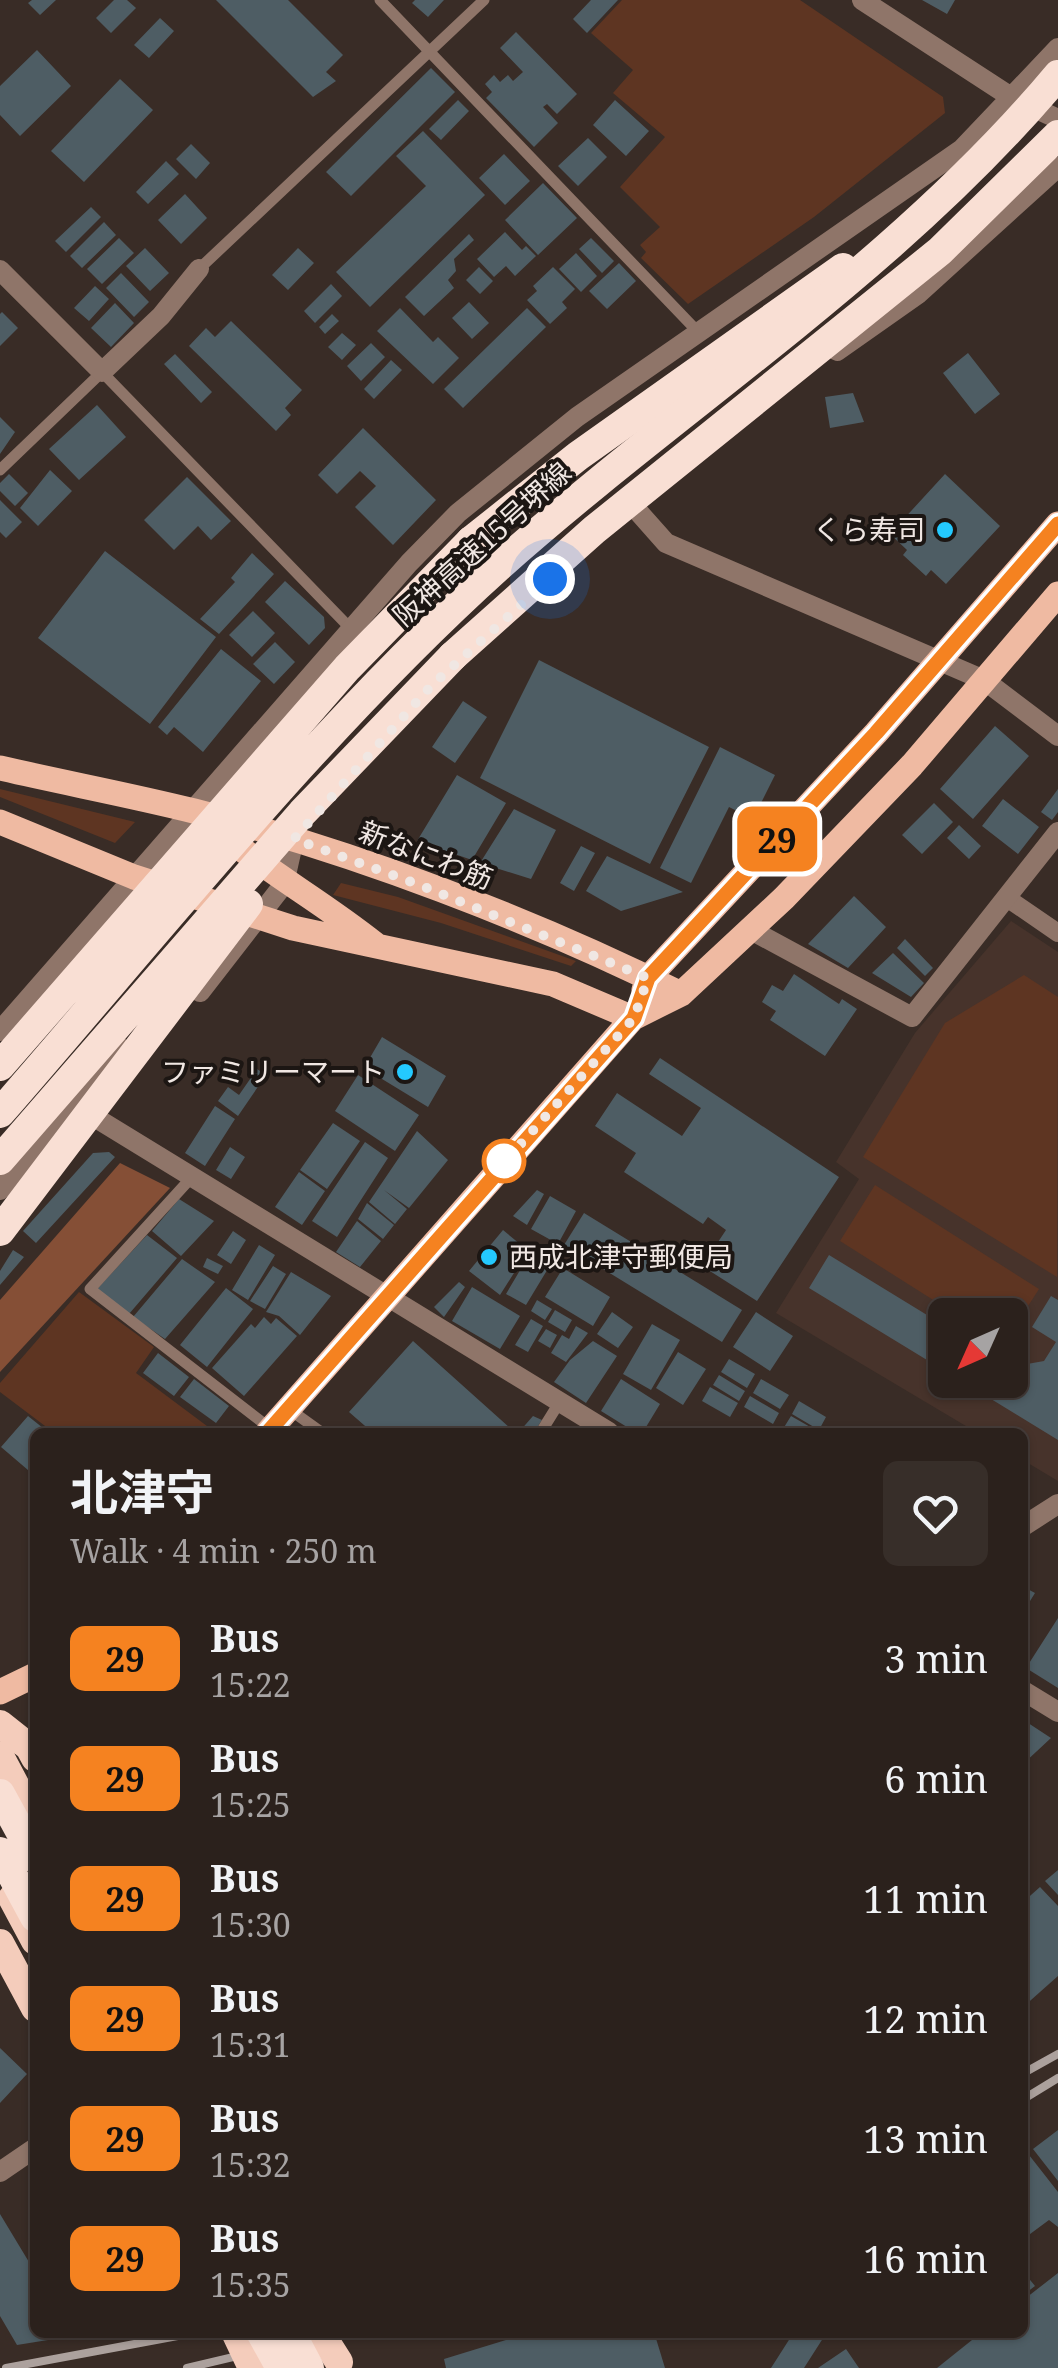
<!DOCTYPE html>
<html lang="en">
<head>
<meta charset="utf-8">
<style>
	:root { --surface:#2b211c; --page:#372e29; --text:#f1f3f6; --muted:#a6a3a3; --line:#473e3b }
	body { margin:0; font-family:"Noto Serif","Noto Sans JP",serif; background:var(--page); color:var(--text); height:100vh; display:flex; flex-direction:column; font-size:38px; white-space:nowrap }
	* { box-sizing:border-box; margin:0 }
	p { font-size:32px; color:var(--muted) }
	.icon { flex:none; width:55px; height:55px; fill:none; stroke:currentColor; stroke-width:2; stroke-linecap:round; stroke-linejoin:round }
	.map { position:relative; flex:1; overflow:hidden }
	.panel { position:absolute; left:30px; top:1428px; width:998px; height:910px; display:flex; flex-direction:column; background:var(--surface); border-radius:15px; box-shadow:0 2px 8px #0004,0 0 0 2px var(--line) }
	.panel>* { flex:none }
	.badge { padding:0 20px; border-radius:15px; font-size:35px; line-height:65px }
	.needle { width:65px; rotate:225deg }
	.buttons { position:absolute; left:928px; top:1298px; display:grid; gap:20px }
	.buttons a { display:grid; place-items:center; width:100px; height:100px; border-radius:15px; background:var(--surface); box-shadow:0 2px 8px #0004,0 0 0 2px var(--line); font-size:50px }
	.you { position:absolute; width:50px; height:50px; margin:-25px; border:8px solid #fff; border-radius:50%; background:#1a73e8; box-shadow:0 0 0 15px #1a73e833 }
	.map>.badge { position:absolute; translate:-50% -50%; box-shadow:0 0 0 5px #fff }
	.round { display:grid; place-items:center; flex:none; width:105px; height:105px; border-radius:15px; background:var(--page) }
	.headline { display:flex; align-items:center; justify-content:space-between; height:170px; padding:0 40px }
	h1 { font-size:48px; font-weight:700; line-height:75px }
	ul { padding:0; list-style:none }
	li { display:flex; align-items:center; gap:30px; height:120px; padding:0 40px }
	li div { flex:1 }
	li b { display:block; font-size:38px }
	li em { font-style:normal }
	li .badge { min-width:110px; font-weight:700; text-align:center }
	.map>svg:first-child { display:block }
</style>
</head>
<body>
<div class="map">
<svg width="1058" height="2368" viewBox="0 0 1058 2368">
	<rect width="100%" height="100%" fill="#392c26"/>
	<!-- built -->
	<path fill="#47332b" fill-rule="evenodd" d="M1011,921L1058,952V1481L1023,1460L1022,1432H976L776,1313L859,1179L836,1162L915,1033ZM945,1315H1010V1380H945Z"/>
	<!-- green -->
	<path fill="#5e3522" d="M622,0H800L943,97L945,113L814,217L688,304L641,258L646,252L640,245L660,227L620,187L665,137L613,93L633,70L591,33Z
		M0,789L135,822L115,843L0,797Z
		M341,883L398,897L576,961L571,966L441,923L333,895Z
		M1024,975L1058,997L1057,1277L863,1157L945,1023Z
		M875,1185L1039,1289L1010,1334V1315H957L840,1241Z
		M79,1292L154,1347L136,1373L215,1432H53L0,1392V1383Z"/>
	<!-- forest -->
	<path fill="#854f36" d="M120,1163L170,1188L0,1372V1300Z"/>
	<!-- building -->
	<path fill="#4e5d64" d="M32,0H56L40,15L28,3Z
		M114,0H127L136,8L111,33L96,18Z
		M216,0H288L343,55L326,72L336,81L313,97Z
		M415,0H444L428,17L412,3Z
		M591,0H618L587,33L573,19Z
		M922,0H955L947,14Z
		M160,18L174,31L149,58L134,45Z
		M516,32L577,94L557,114L547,104L543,107L558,123L534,147L486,98L492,92L485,84L494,75L500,82L508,75L513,81L523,72L500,48Z
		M37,50L71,86L20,136L0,115V86Z
		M431,68L455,92L351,196L326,172Z
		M120,79L153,110L84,182L51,151Z
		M458,100L469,111L441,140L429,129Z
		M615,100L649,131L626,156L593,125Z
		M423,131L485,195L370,307L336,272L426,186L396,156Z
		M588,138L607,157L578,186L558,166Z
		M191,144L210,163L196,179L176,159Z
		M504,154L530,181L505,205L479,178Z
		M166,161L179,174L148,204L136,192Z
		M543,183L577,218L538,255L505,220Z
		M185,194L207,218L181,244L158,220Z
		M91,207L101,217L66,252L55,241Z
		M104,222L116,235L82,268L70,256Z
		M505,232L522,250L526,246L536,256L515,276L506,266L494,277L477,259Z
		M469,234L474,240L454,259L456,271L448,280L454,288L424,316L405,297Z
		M119,238L134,253L102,284L87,269Z
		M591,238L614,261L602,273L579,249Z
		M145,248L169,273L150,291L126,266Z
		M298,248L314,263L288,290L272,275Z
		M576,253L597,276L581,292L559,269Z
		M619,263L636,281L607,309L589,291Z
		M479,267L493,281L480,294L466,280Z
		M553,267L575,289L562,302L567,308L550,324L527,300L537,291L533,286Z
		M121,273L149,302L134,317L106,288Z
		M331,284L342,296L315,323L304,311Z
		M95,286L109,299L89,321L74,308Z
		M469,302L489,323L472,339L452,318Z
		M115,303L134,323L111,347L91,328Z
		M400,308L433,342L438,337L459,358L433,384L377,331Z
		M527,308L546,327L463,408L444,389Z
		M2,312L18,328L0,346V314Z
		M332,314L339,321L325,334L319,327Z
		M231,321L302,390L285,408L291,415L276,431L189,346L206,328L215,337Z
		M342,333L356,345L342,360L328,347Z
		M371,343L385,357L361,381L347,366Z
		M968,353L1000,394L975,414L943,373Z
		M175,354L212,392L201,403L164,364Z
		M391,360L402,370L374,399L364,389Z
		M853,393L864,422L830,428L825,397Z
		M97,405L126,437L79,480L49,449Z
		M0,417L15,432L0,454Z
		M363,428L436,500L393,545L355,507L376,486L360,471L337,494L318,475Z
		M50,470L72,491L38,526L20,508Z
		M9,474L28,493L15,506L0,491V483Z
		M945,474L1000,526L946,584L931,570L926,576L903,555L907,550L890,534Z
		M187,477L231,521L211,540L198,526L174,550L144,520Z
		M0,500L22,522L6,538L0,532Z
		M105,551L216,637L150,724L38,638Z
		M252,553L274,574L219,634L200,619L235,582L231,578Z
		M285,581L324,617L325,628L309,645L265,602Z
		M253,611L275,633L252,657L229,635Z
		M275,642L295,662L274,684L253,664Z
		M221,649L261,681L203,752L174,727L167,735L158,727Z
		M539,660L709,747L650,864L480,778Z
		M463,701L487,717L455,763L432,747Z
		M995,726L1029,756L973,819L940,789Z
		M720,747L775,775L753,819L729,807L691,883L660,868Z
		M457,775L506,803L472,860L417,841Z
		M1058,789V812L1052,820L1041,812Z
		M1003,799L1039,827L1018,854L982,826Z
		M934,803L953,822L922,854L902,835Z
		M514,809L556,830L531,879L480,863Z
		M959,825L981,846L969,859L947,838Z
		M581,846L595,853L574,891L560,883Z
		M607,856L683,892L621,911L586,891Z
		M854,896L886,927L848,968L808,944Z
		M905,939L933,968L925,976L897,948Z
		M893,953L924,983L911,997L872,973Z
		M794,974L839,1004L842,999L857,1009L825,1056L770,1020L776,1011L762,1002L772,985L783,991Z
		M382,1037L446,1076L428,1107L364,1068Z
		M660,1058L839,1177L757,1301L702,1266L726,1230L708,1217L703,1224L624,1172L636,1153L595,1126L617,1093L682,1136L701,1108L649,1074Z
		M257,1069L266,1075L238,1116L218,1101L228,1087L239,1095Z
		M358,1075L419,1115L395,1151L335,1111Z
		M215,1106L235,1119L205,1166L185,1153Z
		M333,1123L360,1141L327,1189L300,1170Z
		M417,1131L448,1160L409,1208L384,1190L407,1209L395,1224L369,1202Z
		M365,1142L388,1158L337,1237L312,1221Z
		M230,1147L245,1157L231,1179L216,1170Z
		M109,1152L115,1157L36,1243L23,1231L93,1153Z
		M299,1172L325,1191L302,1225L275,1207Z
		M537,1190L544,1194L527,1225L513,1216Z
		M550,1196L576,1211L558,1244L531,1229Z
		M179,1199L214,1221L181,1256L152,1231Z
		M367,1203L394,1225L383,1239L358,1219Z
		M584,1213L742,1310L722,1342L564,1245Z
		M357,1221L381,1241L360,1267L336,1252Z
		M503,1230L526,1249V1254L500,1295L469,1271Z
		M233,1231L246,1240L231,1264L217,1255Z
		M147,1235L177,1258L129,1314L97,1289Z
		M259,1245L275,1255L248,1300L232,1290Z
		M13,1250L24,1257L0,1285V1271Z
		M529,1255L549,1267L526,1305L506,1294Z
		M829,1255L945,1326V1371L809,1288Z
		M207,1258L223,1266L218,1274L203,1267Z
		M182,1259L215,1282L165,1339L133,1317Z
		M273,1266L286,1274L265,1309L250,1301Z
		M563,1268L610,1297L593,1326L545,1297Z
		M291,1272L331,1296L300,1335L279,1316L266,1312Z
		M459,1282L465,1287L444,1317L434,1307Z
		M472,1287L520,1316L500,1349L452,1321Z
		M226,1288L253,1309L207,1367L180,1345Z
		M1051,1296L1058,1300V1440L960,1380H1010V1367L1044,1361L1056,1342L1032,1327Z
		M537,1300L552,1309L545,1320L531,1311Z
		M555,1310L572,1320L565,1332L548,1322Z
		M612,1312L633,1327L618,1348L597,1334Z
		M756,1312L793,1336L770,1371L733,1347Z
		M264,1317L271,1324L276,1318L297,1336L244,1396L212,1368L251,1324L255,1328Z
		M531,1319L543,1326L528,1352L515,1345Z
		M652,1324L680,1340L651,1390L623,1374Z
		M576,1326L588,1333L566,1362L551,1353L562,1335L569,1339Z
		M546,1329L557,1335L550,1348L538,1341Z
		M413,1341L510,1428L506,1432H372L349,1412Z
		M593,1341L617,1356L586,1403L554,1382L570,1360Z
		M678,1352L706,1369L683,1405L656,1388Z
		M158,1353L189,1377L174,1396L143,1373Z
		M729,1359L755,1374L747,1388L721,1372Z
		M719,1375L745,1391L739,1401L713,1385Z
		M194,1379L229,1406L216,1423L180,1397Z
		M621,1379L660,1404L643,1432H635L601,1411Z
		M761,1379L789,1395L780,1409L753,1393Z
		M710,1387L738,1403L730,1417L702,1401Z
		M750,1396L779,1413L773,1424L744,1407Z
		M799,1401L826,1417L819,1430L792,1414Z
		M28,1416L48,1432H35V1476L1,1447Z
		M533,1416L542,1420L534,1432H519Z
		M791,1416L819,1432L783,1429Z
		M1022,1586L1035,1593L1022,1614Z
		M1058,1618V1688L1026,1668Z
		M1022,1719L1051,1738L1022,1765Z
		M1058,1870V1895L1045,1881Z
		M1040,1887L1058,1906V1976L1022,2008V1903Z
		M0,2048L27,2074L0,2103Z
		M1058,2130V2181L1033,2149Z
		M1022,2146L1058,2192V2227L1049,2220L1022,2240Z
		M0,2214L35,2272V2332L79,2335L17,2345L0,2316Z
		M1022,2270L1035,2286L1022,2296Z
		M1058,2273V2368H937L982,2332H1022V2301Z
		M532,2332H654L665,2368H446L444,2359Z
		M794,2332H827L804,2368H771Z
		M846,2349L859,2368H818Z"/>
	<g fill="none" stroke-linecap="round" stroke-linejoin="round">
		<!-- service -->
		<path stroke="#8f7569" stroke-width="11" d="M380,0L699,333
			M199,269L484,0
			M0,470L102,372L351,629
			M191,1178L90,1289L271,1429
			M289,1409L321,1432
			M541,1432L559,1403"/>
		<!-- pedestrian -->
		<path stroke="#8f7569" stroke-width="18" d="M1007,898L1058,933"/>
		<!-- minor -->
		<path stroke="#8f7569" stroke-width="20" d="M0,270L102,372L161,316L199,269
			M635,508L666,543L984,680L1058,736
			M751,930L912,1017L1058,832
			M78,1107L609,1432
			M1022,1527L1058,1504
			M1022,1690L1058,1712
			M0,2172L35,2148"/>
		<!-- tertiary -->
		<path stroke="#8f7569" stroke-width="20" d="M862,0L1011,97L1058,119
			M837,351L918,294L1058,167
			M200,992L284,884L294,839
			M0,1031L409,563L458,513L577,417L962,149L1058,48
			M0,1190L121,1048"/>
		<!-- primary -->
		<path stroke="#efbaa2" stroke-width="25" d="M0,768C65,783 130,795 194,811C354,852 533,920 681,994
			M0,822L134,877L293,928L553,984L633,1018
			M217,830C269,873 324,903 375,944
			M644,990L648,978L876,733L1058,524
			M268,1432L633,1018L681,994L784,898L912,765L1058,594
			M0,1692L35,1675"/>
		<!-- trunk -->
		<path stroke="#f4ccbb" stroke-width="28" d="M0,1724L29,1747L35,1758
			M0,1756L35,1822
			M12,1898L35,1941
			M0,1943L35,2008"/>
		<!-- motorway -->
		<path stroke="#f9dfd4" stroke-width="30" d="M471,541L578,456L843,268
			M453,656L594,530L940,251L1058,135
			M0,1794L35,1858
			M0,1852L35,1917"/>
		<!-- rail -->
		<path stroke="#aca19d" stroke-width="8" d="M1022,2074L1058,2054
			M1022,2100L1058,2078
			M6,2368L199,2332
			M187,2368L339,2332"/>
		<!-- trunk-bridge -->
		<path stroke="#f4ccbb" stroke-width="28" d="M235,2332L252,2368
			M320,2332L339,2362"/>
		<!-- motorway-bridge -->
		<path stroke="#f9dfd4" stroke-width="30" d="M0,1066L347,668L471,541
			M0,1113C159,931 318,729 498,567C683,402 898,267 1058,75
			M0,1160L302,813L453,656
			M0,1231L248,904
			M261,2332L281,2368
			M290,2332L309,2368"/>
	</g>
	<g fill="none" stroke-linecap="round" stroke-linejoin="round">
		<!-- line casing -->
		<g stroke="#fff" stroke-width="22">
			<path id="line" d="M268,1432L634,1018L648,978L876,733L1058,524"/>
		</g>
		<!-- line -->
		<use href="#line" stroke="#f58220" stroke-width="15"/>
		<!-- walk -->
		<path stroke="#f0e7e3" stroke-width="10" stroke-dasharray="0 18" d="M504,1161L501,1166L634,1018L648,978L417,884L294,839L431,686L550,579"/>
	</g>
	<!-- markers -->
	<g fill="#24c9fe" stroke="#1c1613" stroke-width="4">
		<circle cx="945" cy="530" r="10"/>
		<circle cx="405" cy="1072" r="10"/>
		<circle cx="489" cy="1257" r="10"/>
	</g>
	<circle fill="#fff" stroke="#f58220" stroke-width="5" cx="504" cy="1161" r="20"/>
	<g text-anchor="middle" stroke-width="8" stroke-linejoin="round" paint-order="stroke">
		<!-- poi labels -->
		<g font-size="28" fill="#f0e7e3" stroke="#1c1613" text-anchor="end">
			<text x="925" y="540">くら寿司</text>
			<text x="385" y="1082">ファミリーマート</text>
			<text x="509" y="1267" text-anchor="start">西成北津守郵便局</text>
		</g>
		<!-- street labels -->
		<g font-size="28" fill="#f0e7e3" stroke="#1c1613">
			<text transform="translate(482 544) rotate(-42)" y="10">阪神高速15号堺線</text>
			<text transform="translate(426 855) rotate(21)" y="10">新なにわ筋</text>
		</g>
	</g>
</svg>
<div class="buttons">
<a><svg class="needle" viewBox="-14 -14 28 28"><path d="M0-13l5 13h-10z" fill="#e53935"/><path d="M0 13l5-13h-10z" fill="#a6a3a3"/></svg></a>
</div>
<div class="you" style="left:550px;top:579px"></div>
<b class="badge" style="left:777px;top:839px;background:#f58220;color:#111">29</b>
<section class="panel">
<div class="headline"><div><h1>北津守</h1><p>Walk · 4 min · 250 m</p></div><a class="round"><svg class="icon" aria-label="heart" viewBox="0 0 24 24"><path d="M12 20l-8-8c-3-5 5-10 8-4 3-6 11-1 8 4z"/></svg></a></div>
<ul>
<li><span class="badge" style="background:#f58220;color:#111">29</span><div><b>Bus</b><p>15:22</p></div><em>3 min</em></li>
<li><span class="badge" style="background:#f58220;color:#111">29</span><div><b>Bus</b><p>15:25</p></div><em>6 min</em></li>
<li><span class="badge" style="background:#f58220;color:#111">29</span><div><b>Bus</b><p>15:30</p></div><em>11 min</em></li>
<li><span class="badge" style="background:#f58220;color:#111">29</span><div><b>Bus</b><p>15:31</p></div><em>12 min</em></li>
<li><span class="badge" style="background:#f58220;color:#111">29</span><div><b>Bus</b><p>15:32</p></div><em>13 min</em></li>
<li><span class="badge" style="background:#f58220;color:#111">29</span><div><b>Bus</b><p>15:35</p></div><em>16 min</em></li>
</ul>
</section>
</div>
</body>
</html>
